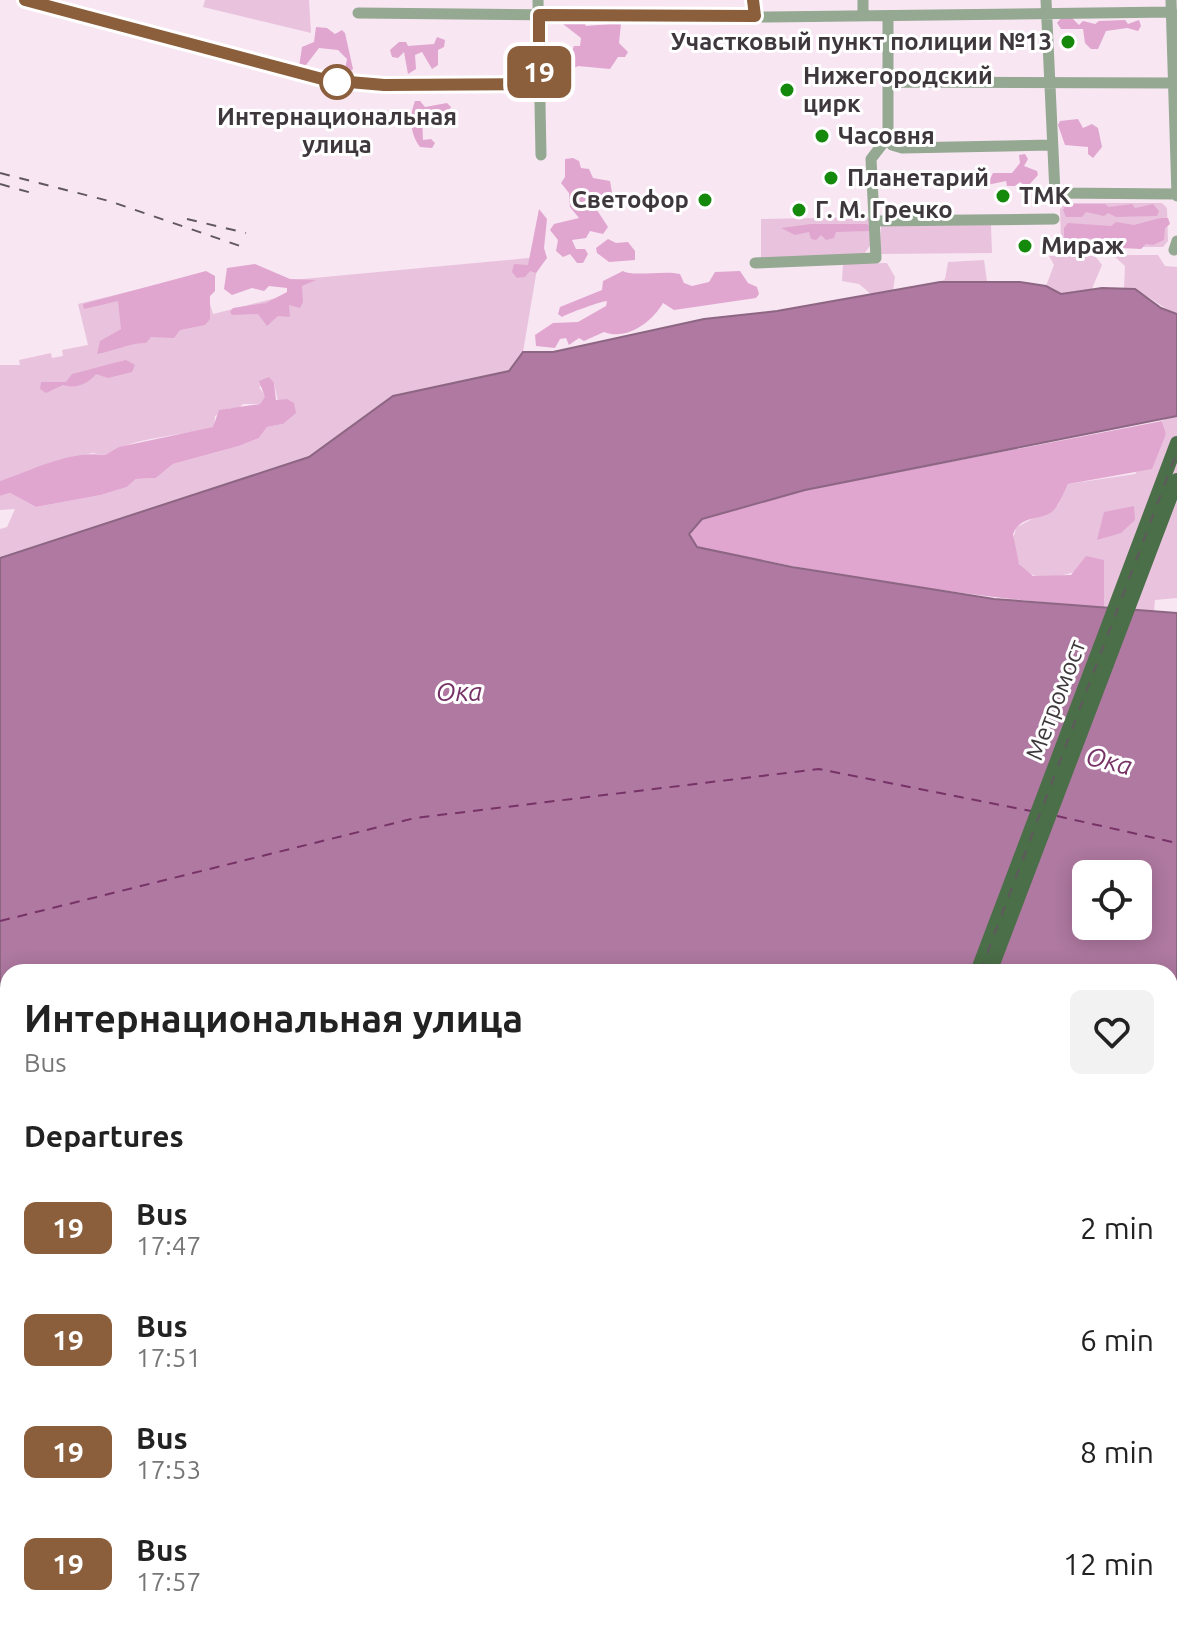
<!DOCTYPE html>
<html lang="en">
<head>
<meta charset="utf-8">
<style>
	:root { --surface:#fff; --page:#f2f2f2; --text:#222; --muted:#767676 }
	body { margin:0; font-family:Ubuntu,sans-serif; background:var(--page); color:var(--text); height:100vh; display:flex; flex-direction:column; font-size:30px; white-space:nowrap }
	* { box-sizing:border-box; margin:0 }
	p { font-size:26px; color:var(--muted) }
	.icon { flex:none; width:44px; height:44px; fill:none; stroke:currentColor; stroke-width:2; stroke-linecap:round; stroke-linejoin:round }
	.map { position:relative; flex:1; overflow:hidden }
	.details { position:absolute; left:0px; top:964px; width:1178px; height:674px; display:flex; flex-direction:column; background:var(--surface); border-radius:24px 24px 0 0; box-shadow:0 4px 20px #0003 }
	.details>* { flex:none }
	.badge { padding:0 16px; border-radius:12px; font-size:28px; line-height:52px }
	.fabs { position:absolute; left:1072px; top:860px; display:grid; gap:16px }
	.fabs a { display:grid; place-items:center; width:80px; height:80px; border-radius:12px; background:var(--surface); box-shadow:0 4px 20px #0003; font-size:40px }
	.map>.badge { position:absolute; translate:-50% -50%; box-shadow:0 0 0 4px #fff }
	h2 { padding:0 24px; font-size:30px; line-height:72px }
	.round { display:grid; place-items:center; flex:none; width:84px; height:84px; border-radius:12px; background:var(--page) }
	.summary { display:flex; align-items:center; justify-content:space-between; height:136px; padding:0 24px }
	h1 { font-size:38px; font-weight:700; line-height:60px }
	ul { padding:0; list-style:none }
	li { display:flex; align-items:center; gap:24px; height:112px; padding:0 24px }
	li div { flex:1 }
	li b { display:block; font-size:30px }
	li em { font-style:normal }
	li .badge { min-width:88px; font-weight:700; text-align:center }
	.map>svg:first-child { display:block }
</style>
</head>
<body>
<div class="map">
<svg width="1177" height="1637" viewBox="0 0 1177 1637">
	<rect width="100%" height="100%" fill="#f8e6f2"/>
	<!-- green -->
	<path fill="#e9c3dd" d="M205,0H309L311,33L203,7Z
		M1066,203H1162L1167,208L1168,241L1163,247H1065L1061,242L1060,209Z
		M871,217L872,243L864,254L761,258V219Z
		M991,225L992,253L879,254L881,226Z
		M1113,255H1158L1165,266L1177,267V314C1159,307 1143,289 1124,288L1125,266Z
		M1049,256H1095L1102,265L1091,291L1061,294L1046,286L1054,265Z
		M539,257L523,352L509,371L393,396L309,457L0,558V529L7,527L15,509L0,510V496L10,493L36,507L101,495L127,487L136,479L156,478L173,464L239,446L259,438L267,427L283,424L274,383L259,387L266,397L260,404H243L238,409L230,408L215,416L214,427C177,437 137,436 105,455L92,453L0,481V365H20L19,360L51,353L52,358L63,356L62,350L88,345L78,304L201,274L213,314L292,294V280Z
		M984,260L987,281L940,282L945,279L948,262Z
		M887,263L895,277L893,291L872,295L859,284L842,281L843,264Z
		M1173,415L1177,416V598L1155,600L1154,611L1104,608V560C1080,571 1029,594 1016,557C1012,547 1012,537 1017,527L1058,505L1068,484L1135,474L1166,434L1162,421Z
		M8,1400V1510L0,1512V1401Z"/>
	<!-- forest -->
	<path fill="#e0a6d0" d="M554,17L582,18L586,26L610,24L617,17L626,21L621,24L619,43L628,52L625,57H618L610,69L578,66L572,69L566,65L574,46H580L581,38Z
		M1071,17L1079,25L1083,21L1095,24L1099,21L1125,20L1128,24L1139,20L1141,26L1138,31L1127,28L1106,31L1098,49H1091L1085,43L1083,29H1061L1057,23L1061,18Z
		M316,27L327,28L335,34L342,30L345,33L353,69L348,73L345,70L347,59L338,50L319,48L306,65L299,67L302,47L314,42Z
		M437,37L445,40L444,47L438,50V65L432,69L422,52L415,55L416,69L408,74L404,52L398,58L392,57L390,50L399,42H406L408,46L434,44Z
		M415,101H420L425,107L447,103L451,107L447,113L422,117L423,140L431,139L435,143L432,148L420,147C410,134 409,116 415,101Z
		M1078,119L1083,128L1092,124L1098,128L1102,147L1093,158L1088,154V147L1065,145L1058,125L1060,121Z
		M1025,154L1028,159L1024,166L1037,171L1038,175L1027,187L1020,182L1015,186H1007L1006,181L987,185L993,173H1012L1020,163L1019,155Z
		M573,158L579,161L581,168L589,169L593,178L610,181L613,198L606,201L597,193L584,202L586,207L597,210L608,227L603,234L590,231L586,238L572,240L576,249H585L588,254L583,263H577L570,254L563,257L556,251L558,240L550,230L554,224L579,218L570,207L569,193L561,183L565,177V159Z
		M1066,204H1105L1109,207L1132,204L1135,208L1153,204L1159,211L1157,216L1116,217L1108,213L1104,216L1086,212L1082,217H1066L1063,210Z
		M539,209L547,219L544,248L547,258L536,273L530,271L525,277L517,278L512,272L514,264L528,265Z
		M1160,218H1168L1170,224L1165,228L1164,240L1153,245L1146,244L1141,249L1121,248L1118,243H1097L1090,238L1075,244L1064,239V228L1068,223L1111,226L1116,222L1134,225Z
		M811,224H867L870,227L869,231L836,232L834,238L826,240L821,235L816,240L811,239L809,232L795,235L781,228Z
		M608,239L616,243L628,242L635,251V260L609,262L597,253L596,248Z
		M255,264L290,279L316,280L302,286L303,302L300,308L289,305L290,317L278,316L267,326L258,314L232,315L230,312L233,308L266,303L287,292V288L269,286L264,291L252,288L232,295L224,289L227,268Z
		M206,271L215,276V291L210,296V319L205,325L180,330L174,338L151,337L146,343C129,343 114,351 97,354L100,341L121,329L118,301L84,309L83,304Z
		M623,271C633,277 664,270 680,274L684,283L692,286L709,282L715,272L740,271L748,283L757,287L759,294L756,298L674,310L663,303C652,322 627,341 604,332L584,341L579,338L569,345L566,338L560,339L555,348L536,346L535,335L553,323L578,322L606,306L607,301C602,301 566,314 562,317L558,314L560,307L602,290L603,281Z
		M126,360L135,365L132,372L108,378L96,374C88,384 76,389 63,385L46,393L40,389L41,382H66L72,374C91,369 106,365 126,360Z
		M269,377L274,383L276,400L287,399L294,403L296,413L283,424L267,427L259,438L239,446L173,464L156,478L136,479L127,487L101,495L36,507L10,493L0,496V481C33,470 69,450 105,455L119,447L213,427L219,410L260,404L265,397L259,381Z
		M1162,421L1166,434L1152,469L1068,484C1063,494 1057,512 1046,515C1032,520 1020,518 1013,534L1019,564L1033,576L1071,575L1086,556L1104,560V608C967,597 832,576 697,547L689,534L702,519L805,490Z
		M1134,506L1135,520L1121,533L1097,540L1104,512Z
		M608,1630H720V1637H608Z"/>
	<!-- water -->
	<path fill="#af79a1" stroke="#8d6683" stroke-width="2" fill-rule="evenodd" d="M940,282H1020L1046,286L1061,294L1102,288L1135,289L1161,308L1177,314V416L805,490L702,519L689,534L697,547L792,567L994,599L1177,613V1171L1170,1170V972H8V1210L0,1211V558L309,457L393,396L509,371L523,352H553L704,319L777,311ZM1086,874H1138V926H1086Z"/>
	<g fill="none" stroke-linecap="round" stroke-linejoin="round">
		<!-- ferry -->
		<path stroke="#773367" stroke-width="2" stroke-dasharray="10 8" stroke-linecap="butt" d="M1057,816L1177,843
			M0,921L415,818L819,769L1031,811"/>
		<!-- minor -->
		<path stroke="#94a892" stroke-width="11" d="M24,0L326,80L384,85L539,84
			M538,0L541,155
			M753,0L755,16
			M863,0V16
			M1046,0L1055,193L1177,194
			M1171,0L1177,196
			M358,13L768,17L1172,12
			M888,82L1173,83
			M888,137L892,145L902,148L1051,145
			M874,221L1054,219
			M1174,250L1177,241
			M755,263L876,258L871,159L888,137V16
			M1170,1242L1177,1243
			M0,1307L8,1306
			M1170,1342L1177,1344
			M0,1624L8,1622
			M341,1637L342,1630
			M468,1637V1630
			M605,1637V1630
			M1174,1637L1177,1626"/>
		<!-- major -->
		<path stroke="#4b6f48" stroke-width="14" d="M977,972L1177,443
			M1100,1637L1101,1630
			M1114,1637L1115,1630"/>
		<!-- rail -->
		<path stroke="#60585e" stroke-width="2" stroke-dasharray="10 10" stroke-linecap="butt" d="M0,173L109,201L243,247
			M0,184L32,193
			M187,219L246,233
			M980,972L1177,452"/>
		<!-- major-bridge -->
		<path stroke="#4b6f48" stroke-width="14" d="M990,972L1177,480"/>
	</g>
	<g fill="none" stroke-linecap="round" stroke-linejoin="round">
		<!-- line casing -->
		<g stroke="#fff" stroke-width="18">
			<path id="line" d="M25,0L326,80L384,85L539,84V15L755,16L753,0"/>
		</g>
		<!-- line -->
		<use href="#line" stroke="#8b5e3c" stroke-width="12"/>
	</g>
	<!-- markers -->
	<g fill="#15890c" stroke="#fff" stroke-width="3">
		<circle cx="1068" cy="42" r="8"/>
		<circle cx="787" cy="90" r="8"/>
		<circle cx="822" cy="136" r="8"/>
		<circle cx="831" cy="178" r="8"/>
		<circle cx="1003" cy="196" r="8"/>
		<circle cx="705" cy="200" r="8"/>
		<circle cx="799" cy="210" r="8"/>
		<circle cx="1025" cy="246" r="8"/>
	</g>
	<circle fill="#fff" stroke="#8b5e3c" stroke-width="4" cx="337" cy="82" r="16"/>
	<g text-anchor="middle" stroke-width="6" stroke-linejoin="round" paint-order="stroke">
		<!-- poi labels -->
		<g font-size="24" font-weight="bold" fill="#3e383c" stroke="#fff" text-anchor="start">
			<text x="1052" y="50" text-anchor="end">Участковый пункт полиции №13</text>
			<text x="803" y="84">Нижегородский<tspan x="803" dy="28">цирк</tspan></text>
			<text x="838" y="144">Часовня</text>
			<text x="847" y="186">Планетарий</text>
			<text x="1019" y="204">ТМК</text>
			<text x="689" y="208" text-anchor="end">Светофор</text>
			<text x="815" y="218">Г. М. Гречко</text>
			<text x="1041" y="254">Мираж</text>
		</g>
		<!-- stop labels -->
		<g font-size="24" font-weight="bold" fill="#3e383c" stroke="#fff">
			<text x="337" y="125">Интернациональная<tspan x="337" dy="28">улица</tspan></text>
		</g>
		<!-- street labels -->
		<g font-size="24" fill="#3e383c" stroke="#fff">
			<text transform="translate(1056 700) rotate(-69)" y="8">Метромост</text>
		</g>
		<!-- water labels -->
		<g font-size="26" font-style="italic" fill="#773367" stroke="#fff">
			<text x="459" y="701">Ока</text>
			<text transform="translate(1109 761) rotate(14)" y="9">Ока</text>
		</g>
	</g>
</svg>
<div class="fabs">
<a><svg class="icon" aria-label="locate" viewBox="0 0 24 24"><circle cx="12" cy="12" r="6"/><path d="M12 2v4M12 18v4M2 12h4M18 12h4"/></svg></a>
</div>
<b class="badge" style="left:539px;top:72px;background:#8b5e3c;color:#fff">19</b>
<section class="details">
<div class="summary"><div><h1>Интернациональная улица</h1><p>Bus</p></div><a class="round"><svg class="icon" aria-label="heart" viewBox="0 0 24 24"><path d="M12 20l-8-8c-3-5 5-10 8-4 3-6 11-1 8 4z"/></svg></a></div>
<h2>Departures</h2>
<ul>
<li><span class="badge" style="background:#8b5e3c;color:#fff">19</span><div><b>Bus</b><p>17:47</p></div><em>2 min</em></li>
<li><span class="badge" style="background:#8b5e3c;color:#fff">19</span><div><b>Bus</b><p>17:51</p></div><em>6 min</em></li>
<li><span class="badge" style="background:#8b5e3c;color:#fff">19</span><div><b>Bus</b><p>17:53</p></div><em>8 min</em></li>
<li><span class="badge" style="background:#8b5e3c;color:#fff">19</span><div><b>Bus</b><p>17:57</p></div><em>12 min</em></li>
</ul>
</section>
</div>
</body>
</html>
